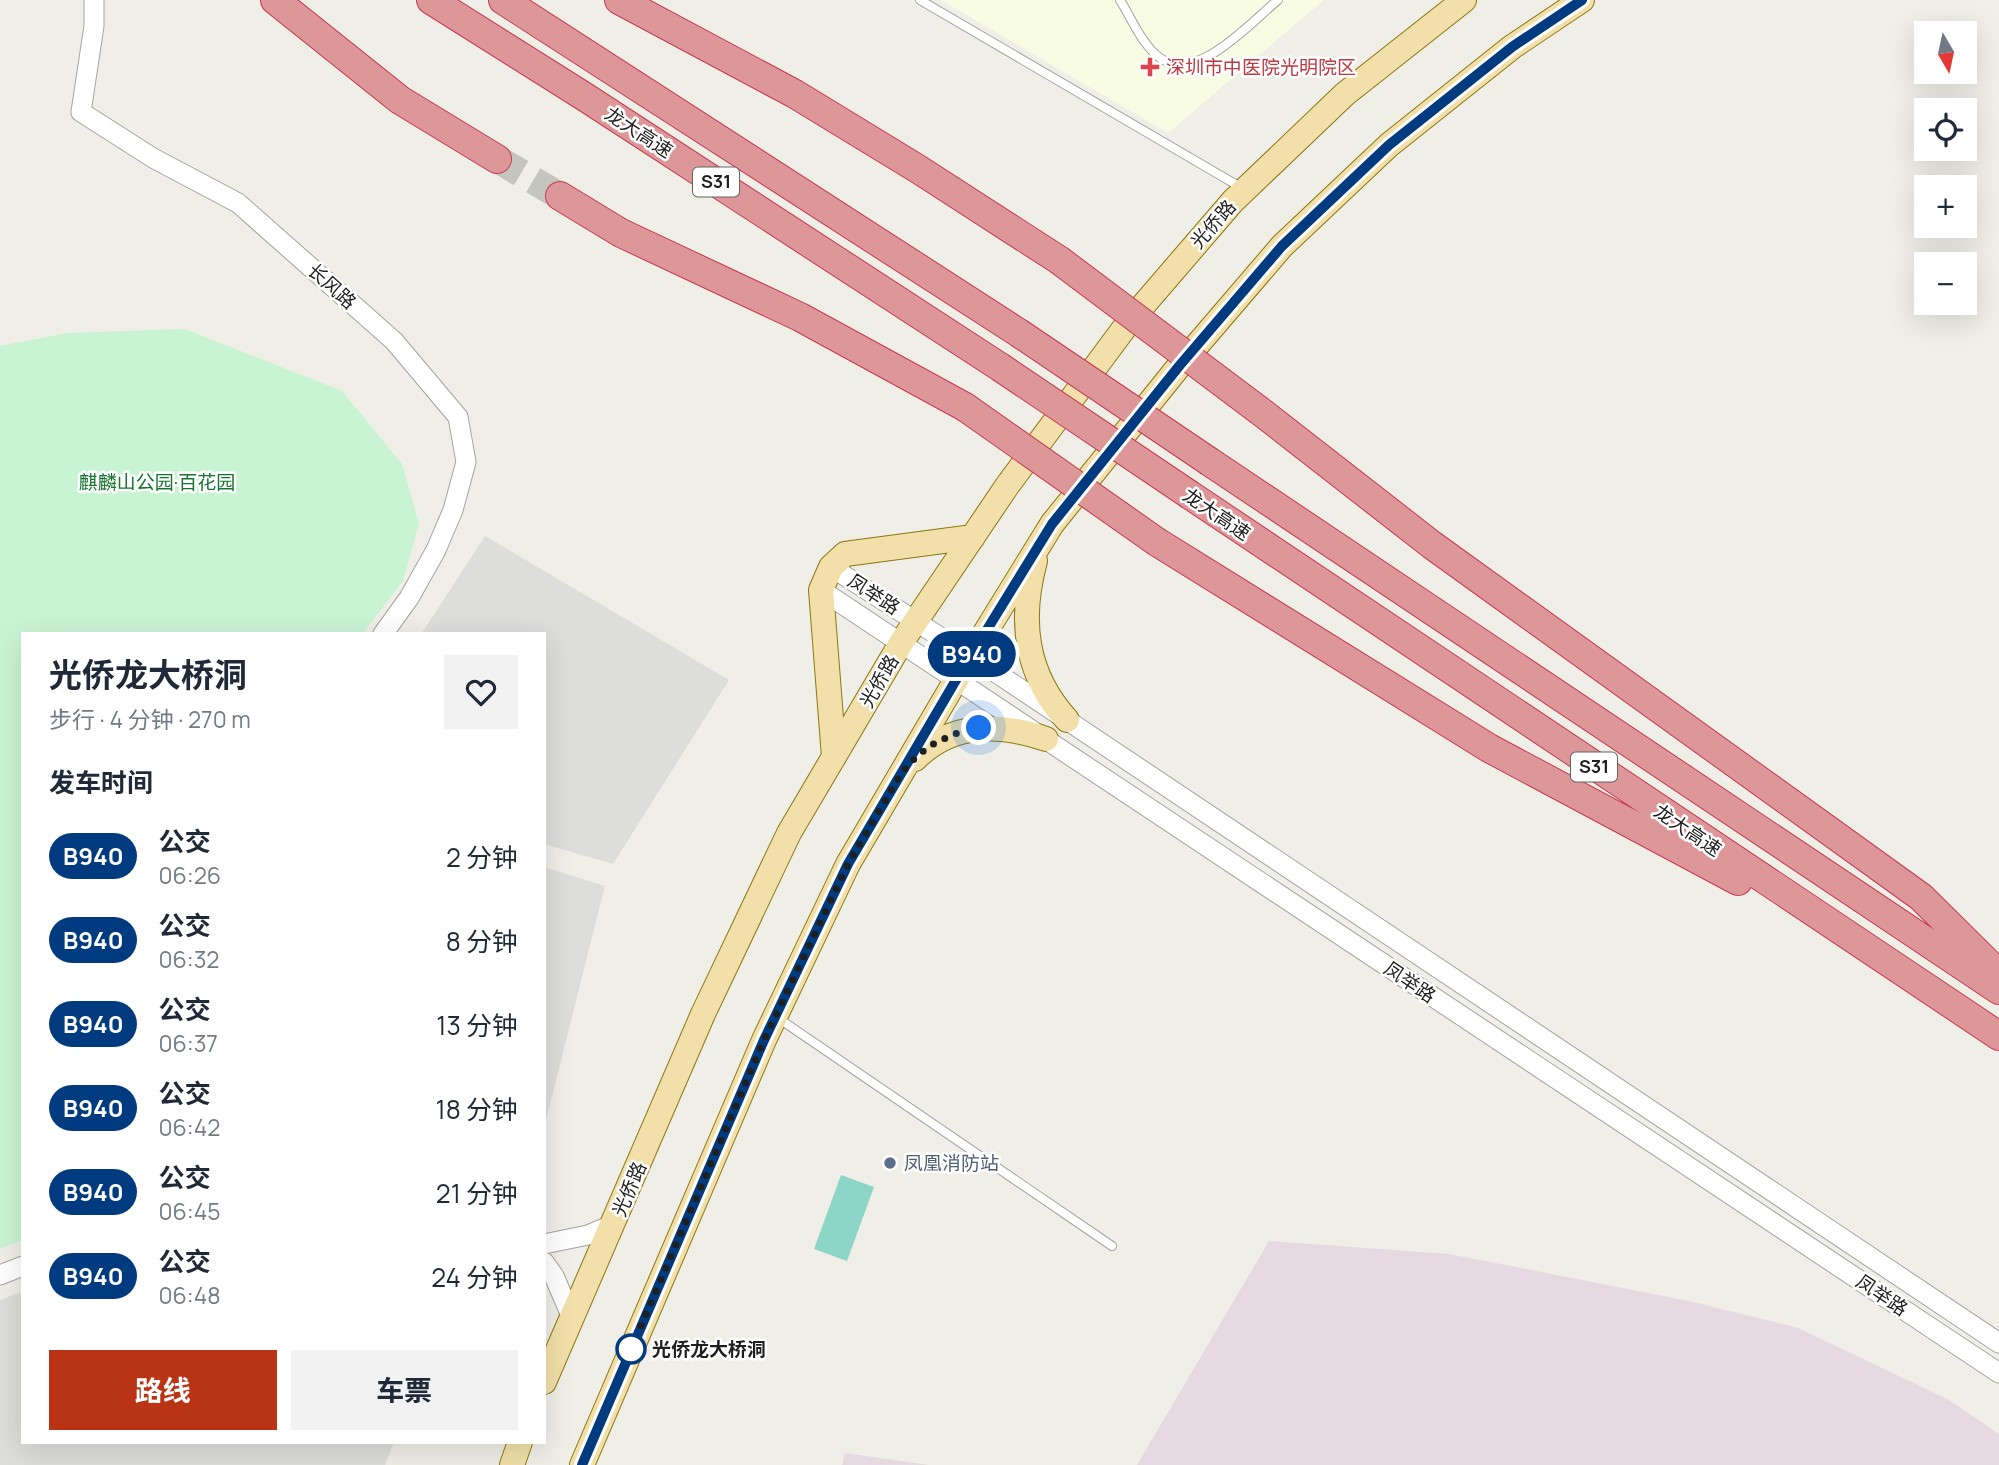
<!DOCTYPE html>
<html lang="zh">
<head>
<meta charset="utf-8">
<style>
	:root { --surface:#fff; --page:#f2f2f3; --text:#1f2937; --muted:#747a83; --accent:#b93315 }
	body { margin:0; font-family:Manrope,"Noto Sans SC",sans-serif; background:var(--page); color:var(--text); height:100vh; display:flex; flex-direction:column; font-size:26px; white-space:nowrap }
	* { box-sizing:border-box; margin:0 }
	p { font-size:23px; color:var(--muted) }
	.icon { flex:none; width:38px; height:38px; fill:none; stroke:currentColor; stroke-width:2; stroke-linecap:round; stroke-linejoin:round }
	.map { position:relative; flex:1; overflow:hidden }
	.sheet { position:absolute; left:21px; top:632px; width:525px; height:812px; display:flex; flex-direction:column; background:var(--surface); border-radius:0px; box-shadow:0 7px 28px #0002 }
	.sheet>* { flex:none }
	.badge { padding:0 14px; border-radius:23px; font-size:24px; line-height:46px }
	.needle { width:46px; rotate:171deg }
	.controls { position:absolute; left:1914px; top:21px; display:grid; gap:14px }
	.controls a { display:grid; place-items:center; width:63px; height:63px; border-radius:0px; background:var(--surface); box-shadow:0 7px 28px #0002; font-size:35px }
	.you { position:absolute; width:35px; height:35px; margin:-18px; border:5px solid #fff; border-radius:50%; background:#1a73e8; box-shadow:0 0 0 10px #1a73e833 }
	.map>.badge { position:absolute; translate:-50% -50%; box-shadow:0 0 0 4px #fff }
	h2 { padding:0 28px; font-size:26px; line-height:63px }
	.round { display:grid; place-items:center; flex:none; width:74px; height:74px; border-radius:0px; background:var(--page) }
	.summary { display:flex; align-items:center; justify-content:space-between; height:119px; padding:0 28px }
	h1 { font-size:33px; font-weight:700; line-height:52px }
	.button { display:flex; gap:14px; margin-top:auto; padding:14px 28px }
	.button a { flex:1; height:80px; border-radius:0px; background:var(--accent); color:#fff; font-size:28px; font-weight:700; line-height:80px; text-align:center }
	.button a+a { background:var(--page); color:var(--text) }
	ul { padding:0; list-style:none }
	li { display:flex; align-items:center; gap:21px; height:84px; padding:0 28px }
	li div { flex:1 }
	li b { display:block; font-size:26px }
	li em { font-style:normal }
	li .badge { min-width:77px; font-weight:700; text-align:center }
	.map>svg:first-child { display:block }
</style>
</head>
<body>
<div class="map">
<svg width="1999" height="1465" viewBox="0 0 1999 1465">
	<rect width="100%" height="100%" fill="#efeee7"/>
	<!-- residential -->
	<path fill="#dddddc" d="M485,536L729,680L613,864L544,844V634L422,633Z
		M544,867L605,886L544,1128Z
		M23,1291V1442H394L385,1465H0V1300Z"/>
	<!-- industrial -->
	<path fill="#e7d9e2" d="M1269,1241L1449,1254L1689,1301L1798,1328L1949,1400L1999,1434V1465H1137Z
		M845,1453L929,1465H842Z"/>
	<!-- education -->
	<path fill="#f7fce3" d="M941,0H1324L1168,133Z"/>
	<!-- park -->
	<path fill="#c9f4d4" d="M185,329L342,391L402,464L419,524L403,581L363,633L23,634V1240L0,1249V346L68,333Z"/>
	<!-- pitch -->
	<path fill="#8dd5c6" d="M841,1175L874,1187L847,1261L814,1249Z"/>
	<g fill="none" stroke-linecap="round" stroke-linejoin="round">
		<!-- motorway-tunnel -->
		<path stroke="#c5c5bf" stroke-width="28" stroke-dasharray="28 14" stroke-linecap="butt" d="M497,159L560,196"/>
		<!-- service casing -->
		<g stroke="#a3a3a3" stroke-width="10">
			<path id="service" d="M920,0L1242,188
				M1120,0C1132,19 1142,45 1160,58C1197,84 1251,22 1278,0
				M778,1018L1112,1246"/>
		</g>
		<!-- tertiary casing -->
		<g stroke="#a3a3a3" stroke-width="21">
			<path id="tertiary" d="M94,0V26L81,112L153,158L238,203L394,341L458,417L466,462L453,510L436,550L409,598L383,634
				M831,567L1001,676L1999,1343
				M821,590L1999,1373
				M544,1244L588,1235L614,1224
				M544,1262L554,1276L572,1318
				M0,1275L23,1266"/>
		</g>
		<!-- primary casing -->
		<g stroke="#8b7810" stroke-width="26">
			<path id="primary" d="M1035,561C1019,620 1025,674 1067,720
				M834,757L821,590L831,567L845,554L973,537
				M915,759C952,722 999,723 1046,739
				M544,1382L703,1014L789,833L901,643L1007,486L1128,323L1233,201L1345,94L1464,0
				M512,1465L520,1442
				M582,1465L764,1040L848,864L956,680L1052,524L1180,365L1282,246L1389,145L1512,47L1582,0"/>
		</g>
		<!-- motorway casing -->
		<g stroke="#c83850" stroke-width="30">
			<path id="motorway" d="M275,0L400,100L497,159
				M431,0L585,97L1000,367
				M503,0L1019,333
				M619,0L795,94L918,169L1059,260
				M560,196L621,233L800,317L965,407
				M1260,411L1432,545L1921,897L1999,974
				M1210,462L1999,990
				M1190,495L1999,1036
				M1157,542L1489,748L1738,881"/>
		</g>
		<!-- service -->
		<use href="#service" stroke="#fff" stroke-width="8"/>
		<!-- tertiary -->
		<use href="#tertiary" stroke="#fff" stroke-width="19"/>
		<!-- primary -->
		<use href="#primary" stroke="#f2dfa9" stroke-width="24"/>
		<!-- motorway -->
		<use href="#motorway" stroke="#de9798" stroke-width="28"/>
		<!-- motorway-bridge casing -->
		<g stroke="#c83850" stroke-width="30" stroke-linecap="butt">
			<path id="motorway-bridge" d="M1059,260L1260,411
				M1019,333L1210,462
				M1000,367L1190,495
				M965,407L1157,542"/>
		</g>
		<!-- motorway-bridge -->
		<use href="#motorway-bridge" stroke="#de9798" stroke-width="28"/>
	</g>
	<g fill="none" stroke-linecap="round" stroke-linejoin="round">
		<!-- line casing -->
		<g stroke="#fff" stroke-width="16">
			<path id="line" d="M582,1465L764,1040L848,864L956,680L1052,524L1180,365L1282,246L1389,145L1512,47L1582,0"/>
		</g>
		<!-- line -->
		<use href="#line" stroke="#003b80" stroke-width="10"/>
		<!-- walk -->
		<path stroke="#1f1f1f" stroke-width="7" stroke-dasharray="0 12.6" d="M631,1349L764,1040L848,864L902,772L918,755L935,743L966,729L979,728"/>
	</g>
	<!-- markers -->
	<path fill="#e0444e" stroke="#fff" stroke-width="2.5" d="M1146.5 56.5h7v7h7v7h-7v7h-7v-7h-7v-7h7z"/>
	<circle fill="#5c6f8a" stroke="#fff" stroke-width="2.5" cx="890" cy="1163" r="7"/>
	<circle fill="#fff" stroke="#003b80" stroke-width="3.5" cx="631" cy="1349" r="14"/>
	<g text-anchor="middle" stroke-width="5" stroke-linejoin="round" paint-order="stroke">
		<!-- shield labels -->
		<g fill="#fff" stroke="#626262" stroke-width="2">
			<rect x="693" y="167.5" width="46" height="29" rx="5"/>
			<rect x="1571" y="752.5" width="46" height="29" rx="5"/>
		</g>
		<g font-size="18" font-weight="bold" fill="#1f1f1f">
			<text x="716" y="188">S31</text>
			<text x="1594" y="773">S31</text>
		</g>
		<!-- health labels -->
		<g font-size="19" fill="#be3a42" stroke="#fff" text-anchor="start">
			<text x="1166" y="74">深圳市中医院光明院区</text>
		</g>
		<!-- street labels -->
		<g font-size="19" fill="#1f1f1f" stroke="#fff">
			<text transform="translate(639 132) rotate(33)" y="7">龙大高速</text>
			<text transform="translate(1213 224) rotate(-49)" y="7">光侨路</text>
			<text transform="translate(332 286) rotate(42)" y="7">长风路</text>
			<text transform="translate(1217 514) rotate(34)" y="7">龙大高速</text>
			<text transform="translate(874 594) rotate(33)" y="7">凤举路</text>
			<text transform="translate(879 681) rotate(-60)" y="7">光侨路</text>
			<text transform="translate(1688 830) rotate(34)" y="7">龙大高速</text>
			<text transform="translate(1410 982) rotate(34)" y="7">凤举路</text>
			<text transform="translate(629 1189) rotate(-67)" y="7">光侨路</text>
			<text transform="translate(1882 1295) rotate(34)" y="7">凤举路</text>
		</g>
		<!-- park labels -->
		<g font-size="19" fill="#18732f" stroke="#fff">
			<text x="157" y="489">麒麟山公园·百花园</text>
		</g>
		<!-- service labels -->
		<g font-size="19" fill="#4e5e75" stroke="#fff" text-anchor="start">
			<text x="904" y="1170">凤凰消防站</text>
		</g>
		<!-- stop labels -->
		<g font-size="19" font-weight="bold" fill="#1f1f1f" stroke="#fff" text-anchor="start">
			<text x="652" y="1356">光侨龙大桥洞</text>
		</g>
	</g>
</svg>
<div class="controls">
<a><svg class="needle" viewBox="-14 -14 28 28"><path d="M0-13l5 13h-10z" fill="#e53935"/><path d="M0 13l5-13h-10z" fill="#747a83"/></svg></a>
<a><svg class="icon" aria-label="locate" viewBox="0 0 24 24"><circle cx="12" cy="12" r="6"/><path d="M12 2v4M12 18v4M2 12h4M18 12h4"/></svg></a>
<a>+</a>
<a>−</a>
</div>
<div class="you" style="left:979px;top:728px"></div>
<b class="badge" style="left:972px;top:654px;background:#003b80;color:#fff">B940</b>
<section class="sheet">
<div class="summary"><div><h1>光侨龙大桥洞</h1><p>步行 · 4 分钟 · 270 m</p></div><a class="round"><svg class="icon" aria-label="heart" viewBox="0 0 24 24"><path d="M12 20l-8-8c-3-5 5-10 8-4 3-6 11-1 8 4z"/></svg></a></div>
<h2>发车时间</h2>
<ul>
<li><span class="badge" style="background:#003b80;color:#fff">B940</span><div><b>公交</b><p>06:26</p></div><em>2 分钟</em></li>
<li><span class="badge" style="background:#003b80;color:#fff">B940</span><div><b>公交</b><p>06:32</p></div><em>8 分钟</em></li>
<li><span class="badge" style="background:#003b80;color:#fff">B940</span><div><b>公交</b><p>06:37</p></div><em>13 分钟</em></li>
<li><span class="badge" style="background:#003b80;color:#fff">B940</span><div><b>公交</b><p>06:42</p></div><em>18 分钟</em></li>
<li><span class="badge" style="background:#003b80;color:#fff">B940</span><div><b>公交</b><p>06:45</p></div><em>21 分钟</em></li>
<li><span class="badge" style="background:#003b80;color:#fff">B940</span><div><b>公交</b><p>06:48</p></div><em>24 分钟</em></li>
</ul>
<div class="button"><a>路线</a><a>车票</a></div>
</section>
</div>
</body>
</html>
